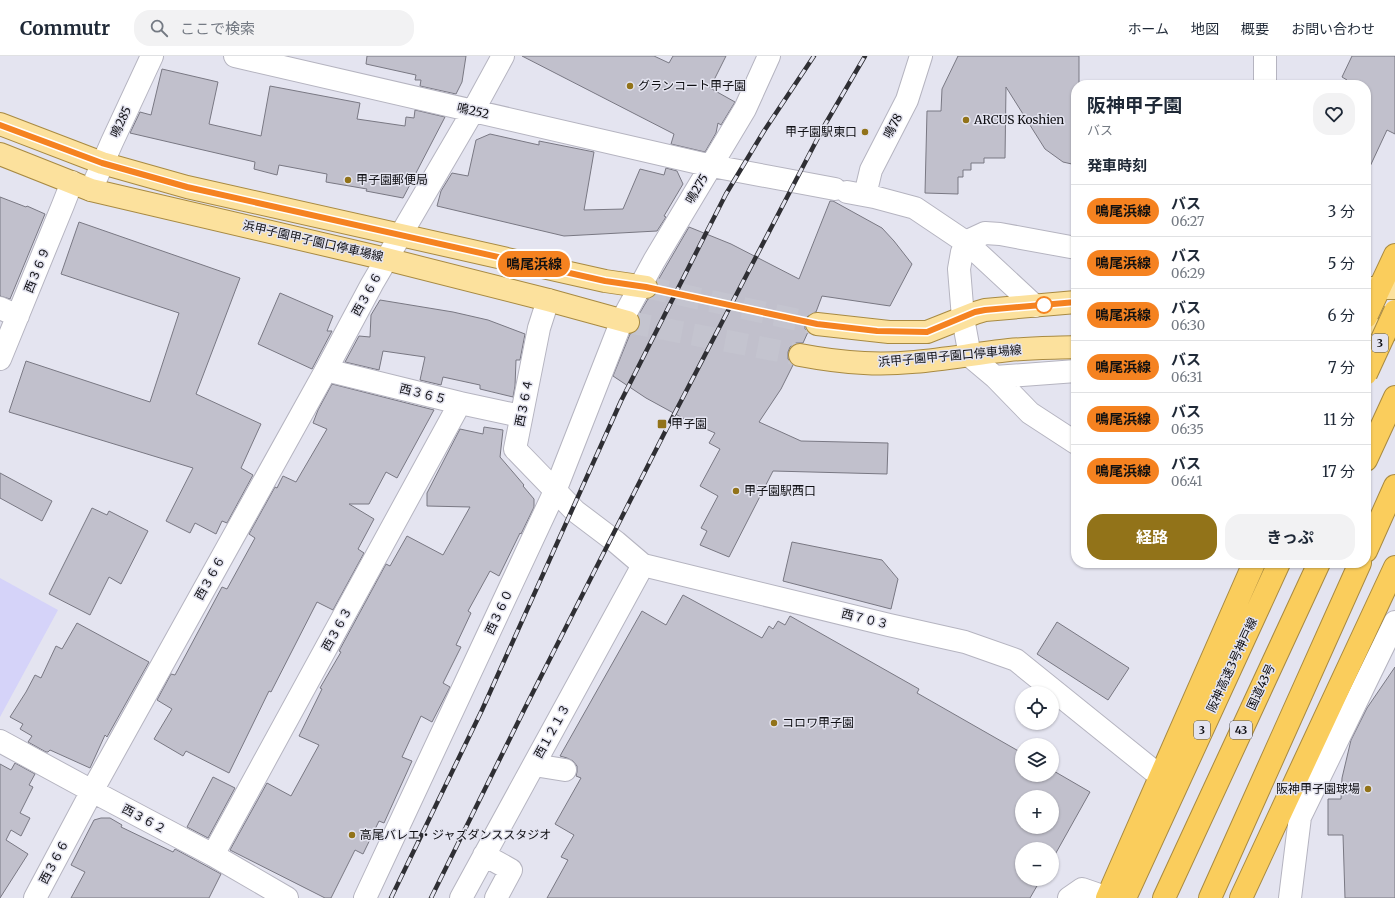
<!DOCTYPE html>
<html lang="ja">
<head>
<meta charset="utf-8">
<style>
	:root { --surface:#fff; --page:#f2f2f3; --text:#1f2937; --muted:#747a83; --line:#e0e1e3; --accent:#927319 }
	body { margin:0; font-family:Merriweather,"Noto Sans JP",serif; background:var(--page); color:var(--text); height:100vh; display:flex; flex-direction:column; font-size:15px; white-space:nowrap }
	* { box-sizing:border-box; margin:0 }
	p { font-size:13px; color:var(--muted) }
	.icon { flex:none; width:22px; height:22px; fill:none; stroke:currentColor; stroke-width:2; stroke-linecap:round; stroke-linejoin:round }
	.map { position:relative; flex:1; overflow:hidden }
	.drawer { position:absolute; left:1071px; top:24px; width:300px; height:488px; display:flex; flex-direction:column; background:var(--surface); border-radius:16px; box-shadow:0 1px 3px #0004 }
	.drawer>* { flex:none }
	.badge { padding:0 8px; border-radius:13px; font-size:14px; line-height:26px }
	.tools { position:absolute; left:1015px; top:630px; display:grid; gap:8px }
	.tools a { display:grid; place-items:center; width:44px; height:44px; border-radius:50%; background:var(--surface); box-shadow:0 1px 3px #0004; font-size:20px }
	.map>.badge { position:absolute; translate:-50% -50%; box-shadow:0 0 0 2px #fff }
	h2 { padding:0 16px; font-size:15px; line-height:36px }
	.round { display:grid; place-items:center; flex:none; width:42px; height:42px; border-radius:16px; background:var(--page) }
	.overview { display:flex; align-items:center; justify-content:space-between; height:68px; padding:0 16px }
	h1 { font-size:19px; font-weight:700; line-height:30px }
	.button { display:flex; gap:8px; margin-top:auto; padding:8px 16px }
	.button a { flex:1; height:46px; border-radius:16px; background:var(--accent); color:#fff; font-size:16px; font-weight:700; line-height:46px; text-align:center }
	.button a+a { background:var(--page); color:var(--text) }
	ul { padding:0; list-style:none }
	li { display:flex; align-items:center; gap:12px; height:52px; padding:0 16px; border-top:1px solid var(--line) }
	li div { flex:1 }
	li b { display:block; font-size:15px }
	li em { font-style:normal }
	li .badge { min-width:44px; font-weight:700; text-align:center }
	header { display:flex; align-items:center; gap:24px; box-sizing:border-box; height:56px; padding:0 20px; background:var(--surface); border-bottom:1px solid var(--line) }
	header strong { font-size:19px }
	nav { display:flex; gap:22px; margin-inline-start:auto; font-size:14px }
	.search { width:280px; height:36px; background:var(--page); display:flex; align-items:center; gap:10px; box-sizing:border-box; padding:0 14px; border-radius:16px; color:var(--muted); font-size:15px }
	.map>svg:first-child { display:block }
</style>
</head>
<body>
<header>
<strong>Commutr</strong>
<div class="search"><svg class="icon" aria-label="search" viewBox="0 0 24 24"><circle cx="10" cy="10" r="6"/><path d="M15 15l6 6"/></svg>ここで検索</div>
<nav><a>ホーム</a><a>地図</a><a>概要</a><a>お問い合わせ</a></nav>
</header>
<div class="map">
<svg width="1395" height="842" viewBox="0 0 1395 842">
	<rect width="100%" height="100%" fill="#e4e4f0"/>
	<!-- green -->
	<path fill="#d5d3f9" d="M0,522L58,554L0,661Z"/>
	<!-- building -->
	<path fill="#c1c0cc" stroke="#797883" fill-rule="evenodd" d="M367,0H466L462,26L456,38L420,30L421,24H415L416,19L366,8Z
		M522,0H654L669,7L673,0H726L710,32L735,46L721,69L718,67L716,77L705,96L671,88L674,78Z
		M958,0H1079V29H1076V109L1063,106L1045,93L1006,31L1005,102H984V107H971V114H963V121H958V138L925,137L927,55H941L942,33Z
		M1352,0H1395V78L1387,74L1366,119V29H1345L1347,24L1342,21Z
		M162,13L218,26L209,68L261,80L270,30L360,47L357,63L405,70L406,61L414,62L415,54L445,61L403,142L366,135L367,133L326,126L327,118L279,109L277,119L254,113L255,106L130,77L140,56L151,59Z
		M490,78L539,89V85L594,96L584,154L623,153L640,113L664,119L666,112L677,115L683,128L664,160L666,161L657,175L564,180L437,150L441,135L452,117L468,120L476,84Z
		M0,141L26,151L27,150L45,158L10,243L0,240Z
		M830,145H833L882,172L894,185L912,208L890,250L822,240L816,256L812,257L807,261L805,267V273L808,276L803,287H796L790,291L788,296V303L793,309L781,333L759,366L801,385L888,387L887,418L773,415L729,501L700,489L707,475L701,472L718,440L700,430L720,393L709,387L715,377L690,366L646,342L613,320L630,278L636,275L640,270V263L638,260L648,243L651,242L656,238L658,232L657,226L689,171L731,188L799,223Z
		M79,166L240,222L196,338L261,368L241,412L253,419L227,467L222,465L216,478L195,467L190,477L166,465L193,412L9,356L26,305L150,346L179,257L61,218Z
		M280,237L333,260L327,275H332L312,313L258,288Z
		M380,244L453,256L488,264L525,278L520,304H516L515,330L513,341L480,333V329L443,321L441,329L420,324L425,301L383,295L379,314L345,306L359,280L370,281L371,259Z
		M332,328L434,354L397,422L386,416L369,448H349L374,463L358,493L364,497L333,554L317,546L271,636L269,635L229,717L186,695L183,700L154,683L172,653L157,644L171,618L175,619L222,531L227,533L255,482L249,478L275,431L277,432L283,420L296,426L327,373L313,367L318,354Z
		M484,371L503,374L500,401L524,429L523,430L534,443V451L521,478L520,477L499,520L490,515L468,555L471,557L456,589L461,591L443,627L450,631L432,666L421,660L402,701L412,705L384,767L379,765L363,798L355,794L331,842H325L230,794L267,727L291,740L319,689L299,680L322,633L320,632L341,596L339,595L386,508L390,510L407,480L443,499L470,451L427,450V437L460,373L483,378Z
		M0,417L52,445L42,465L0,442Z
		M92,452L107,459L109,455L148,475L121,528L109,521L90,559L49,538Z
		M792,486L882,504L898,523L891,553L783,525Z
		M683,539L762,582L769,570L773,573L778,565L785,569L790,560L919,633L917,637L1022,697V719H1052V714L1090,736L1052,804V793H1022V823H1041L1030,842H547L568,804L561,801L574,779L555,768L581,722L576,720L577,716V710L573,705L567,702L560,700L642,555L666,569ZM1022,741H1052V771H1022Z
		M1057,566L1129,612L1108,644L1037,598Z
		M77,567L149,606L107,681L105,679L90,712L50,694L48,696H46L28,686L32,680L20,673L23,668L10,661L26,636L35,619L41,622L56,590L62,593Z
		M1395,611V842H1345L1343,779H1328V743H1341L1342,722L1351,684L1367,652Z
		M15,707L35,718L29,729L33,731L20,757L30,762L21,780L11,774L6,784L28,798L0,842V708L11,714Z
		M213,721L235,732L208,782L187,771Z
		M101,762H110L122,769L121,771L173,796L175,793L221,818L209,842H71L85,816L71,809L94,764Z"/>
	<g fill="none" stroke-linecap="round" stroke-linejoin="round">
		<!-- major-tunnel -->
		<path stroke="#c4c4cf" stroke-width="22" stroke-dasharray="22 11" stroke-linecap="butt" d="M646,231L817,268
			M628,266L800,299"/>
		<!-- minor casing -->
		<g stroke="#b5b4c0" stroke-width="24">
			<path id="minor" d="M235,0L712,110L835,133
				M1265,29V0
				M91,134L112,86L152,0
				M847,136L874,141L915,152L967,187L1035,250
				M865,139L871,114L907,44L921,0
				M1076,192L1000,178L985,177L972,183L967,187L962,196L959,213L963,262L970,300L995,321L1030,357L1076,387
				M548,244L539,272L515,393L575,455L616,486L643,509L889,569L965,586L1016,604L1161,721
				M0,252L18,260
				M0,303L63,149L72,126
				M326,314L460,347L521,360
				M995,321L1076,315
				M0,685L92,735L213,799L287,842
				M534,709L565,714
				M213,799L460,347
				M484,799L511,814L496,842
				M35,842L92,735L326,314L372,228L473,55L503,0
				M365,842L555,435L622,264L654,205L745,53L769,0
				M461,842L643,509
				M1069,842L1082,833L1108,842
				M1290,842L1300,761L1395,566"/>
		</g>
		<!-- major casing -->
		<g stroke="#a88a42" stroke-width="24">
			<path id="major" d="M0,68L102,107L187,131L605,225L646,231
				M0,98L91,134L386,203L548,244L628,266
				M1366,232H1395
				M817,268L889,276H927L975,257L985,254L1076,246
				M1366,275L1395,273
				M800,299C821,303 842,306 864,307C912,310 961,299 1009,294C1031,292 1054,292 1076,291"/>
		</g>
		<!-- highway casing -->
		<g stroke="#a88a42" stroke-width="24">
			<path id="highway" d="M1366,261L1395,199
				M1366,404L1395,341
				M1366,495L1395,430
				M1107,842L1254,507
				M1125,842L1279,507
				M1164,842L1319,507
				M1210,842L1360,507
				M1241,842L1395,511"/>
		</g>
		<!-- minor -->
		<use href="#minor" stroke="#fff" stroke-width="22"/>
		<!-- major -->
		<use href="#major" stroke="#fce19d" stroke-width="22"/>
		<!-- highway -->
		<use href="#highway" stroke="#facd5c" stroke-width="22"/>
		<!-- rail casing -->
		<g stroke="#2f2f34" stroke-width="4.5">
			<path id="rail" d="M391,842L482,654L621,345L701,187L726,138L764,75L814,0
				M431,842L524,654L667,372L823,72L865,0"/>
		</g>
		<!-- rail -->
		<use href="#rail" stroke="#e4e4f0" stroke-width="3" stroke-dasharray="9" stroke-linecap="butt"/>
		<!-- highway-bridge casing -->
		<g stroke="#a88a42" stroke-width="24" stroke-linecap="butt">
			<path id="highway-bridge" d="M1366,318L1395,255"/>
		</g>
		<!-- highway-bridge -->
		<use href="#highway-bridge" stroke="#facd5c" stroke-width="22"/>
	</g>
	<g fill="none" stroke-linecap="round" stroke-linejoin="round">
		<!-- line casing -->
		<g stroke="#fff" stroke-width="9">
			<path id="line" d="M0,69L102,107L187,131L605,225L646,231L817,268L877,275L927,276L975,256L985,254L1076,246"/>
		</g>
		<!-- line -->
		<use href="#line" stroke="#f58220" stroke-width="6"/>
	</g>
	<!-- markers -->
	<g fill="#927319" stroke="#e4e4f0" stroke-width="1.5">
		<circle cx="630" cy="30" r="4"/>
		<circle cx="966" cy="64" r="4"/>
		<circle cx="865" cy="76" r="4"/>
		<circle cx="348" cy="124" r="4"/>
		<rect x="657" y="363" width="10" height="10" rx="2"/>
		<circle cx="736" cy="435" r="4"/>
		<circle cx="774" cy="667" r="4"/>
		<circle cx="1368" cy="733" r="4"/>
		<circle cx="352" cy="779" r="4"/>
	</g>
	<circle fill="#fff" stroke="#f58220" stroke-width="2" cx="1044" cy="249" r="8"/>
	<g text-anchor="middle" stroke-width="3" stroke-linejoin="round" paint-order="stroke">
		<!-- shield labels -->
		<g fill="#e4e4f0" stroke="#4f4f55" stroke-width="1">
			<rect x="1372" y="278" width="16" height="18" rx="3"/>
			<rect x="1194" y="665" width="16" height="18" rx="3"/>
			<rect x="1230" y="665" width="22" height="18" rx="3"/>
		</g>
		<g font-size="11" font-weight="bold" fill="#0f0f13">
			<text x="1380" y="291">3</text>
			<text x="1202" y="678">3</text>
			<text x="1241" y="678">43</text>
		</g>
		<!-- poi labels -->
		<g font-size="12" fill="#0f0f13" stroke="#e4e4f0" text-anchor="start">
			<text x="638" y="34">グランコート甲子園</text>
			<text x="974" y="68">ARCUS Koshien</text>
			<text x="857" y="80" text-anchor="end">甲子園駅東口</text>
			<text x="356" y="128">甲子園郵便局</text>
			<text x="671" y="372">甲子園</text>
			<text x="744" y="439">甲子園駅西口</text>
			<text x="782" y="671">コロワ甲子園</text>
			<text x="1360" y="737" text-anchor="end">阪神甲子園球場</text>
			<text x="360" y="783">高尾バレエ・ジャズダンススタジオ</text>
		</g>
		<!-- street labels -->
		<g font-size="12" fill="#0f0f13" stroke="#e4e4f0">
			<text transform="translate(473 55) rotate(13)" y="4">鳴252</text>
			<text transform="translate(121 66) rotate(-65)" y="4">鳴285</text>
			<text transform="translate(893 70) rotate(-62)" y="4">鳴78</text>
			<text transform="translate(697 133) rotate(-59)" y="4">鳴275</text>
			<text transform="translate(313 185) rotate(13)" y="4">浜甲子園甲子園口停車場線</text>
			<text transform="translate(37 214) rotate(-68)" y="4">西３６９</text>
			<text transform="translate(367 238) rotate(-61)" y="4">西３６６</text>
			<text transform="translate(950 300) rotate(-5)" y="4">浜甲子園甲子園口停車場線</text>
			<text transform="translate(423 338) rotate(14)" y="4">西３６５</text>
			<text transform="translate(524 347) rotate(-79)" y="4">西３６４</text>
			<text transform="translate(210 522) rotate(-61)" y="4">西３６６</text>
			<text transform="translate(499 556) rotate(-65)" y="4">西３６０</text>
			<text transform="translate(865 563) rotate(14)" y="4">西７０３</text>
			<text transform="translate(337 573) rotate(-61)" y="4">西３６３</text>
			<text transform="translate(1232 609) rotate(-65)" y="4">阪神高速3号神戸線</text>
			<text transform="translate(1261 631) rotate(-65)" y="4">国道43号</text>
			<text transform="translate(552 675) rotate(-61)" y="4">西１２１３</text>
			<text transform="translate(144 763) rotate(28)" y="4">西３６２</text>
			<text transform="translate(54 806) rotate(-62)" y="4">西３６６</text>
		</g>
	</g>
</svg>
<div class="tools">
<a><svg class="icon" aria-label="locate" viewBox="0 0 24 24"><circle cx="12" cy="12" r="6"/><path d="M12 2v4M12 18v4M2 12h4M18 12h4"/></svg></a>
<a><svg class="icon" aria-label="layers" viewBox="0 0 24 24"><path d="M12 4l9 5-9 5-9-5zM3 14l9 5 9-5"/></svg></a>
<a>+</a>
<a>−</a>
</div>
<b class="badge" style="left:534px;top:208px;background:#f58220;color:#111">鳴尾浜線</b>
<section class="drawer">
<div class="overview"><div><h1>阪神甲子園</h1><p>バス</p></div><a class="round"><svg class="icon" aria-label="heart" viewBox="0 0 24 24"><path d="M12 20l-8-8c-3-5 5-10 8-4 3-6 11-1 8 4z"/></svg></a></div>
<h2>発車時刻</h2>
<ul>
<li><span class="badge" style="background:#f58220;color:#111">鳴尾浜線</span><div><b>バス</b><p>06:27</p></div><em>3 分</em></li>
<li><span class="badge" style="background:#f58220;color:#111">鳴尾浜線</span><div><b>バス</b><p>06:29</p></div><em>5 分</em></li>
<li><span class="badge" style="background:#f58220;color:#111">鳴尾浜線</span><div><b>バス</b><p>06:30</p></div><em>6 分</em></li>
<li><span class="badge" style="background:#f58220;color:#111">鳴尾浜線</span><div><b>バス</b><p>06:31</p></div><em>7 分</em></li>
<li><span class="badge" style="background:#f58220;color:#111">鳴尾浜線</span><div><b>バス</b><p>06:35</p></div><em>11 分</em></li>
<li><span class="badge" style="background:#f58220;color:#111">鳴尾浜線</span><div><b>バス</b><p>06:41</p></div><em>17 分</em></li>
</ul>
<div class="button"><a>経路</a><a>きっぷ</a></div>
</section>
</div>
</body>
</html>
